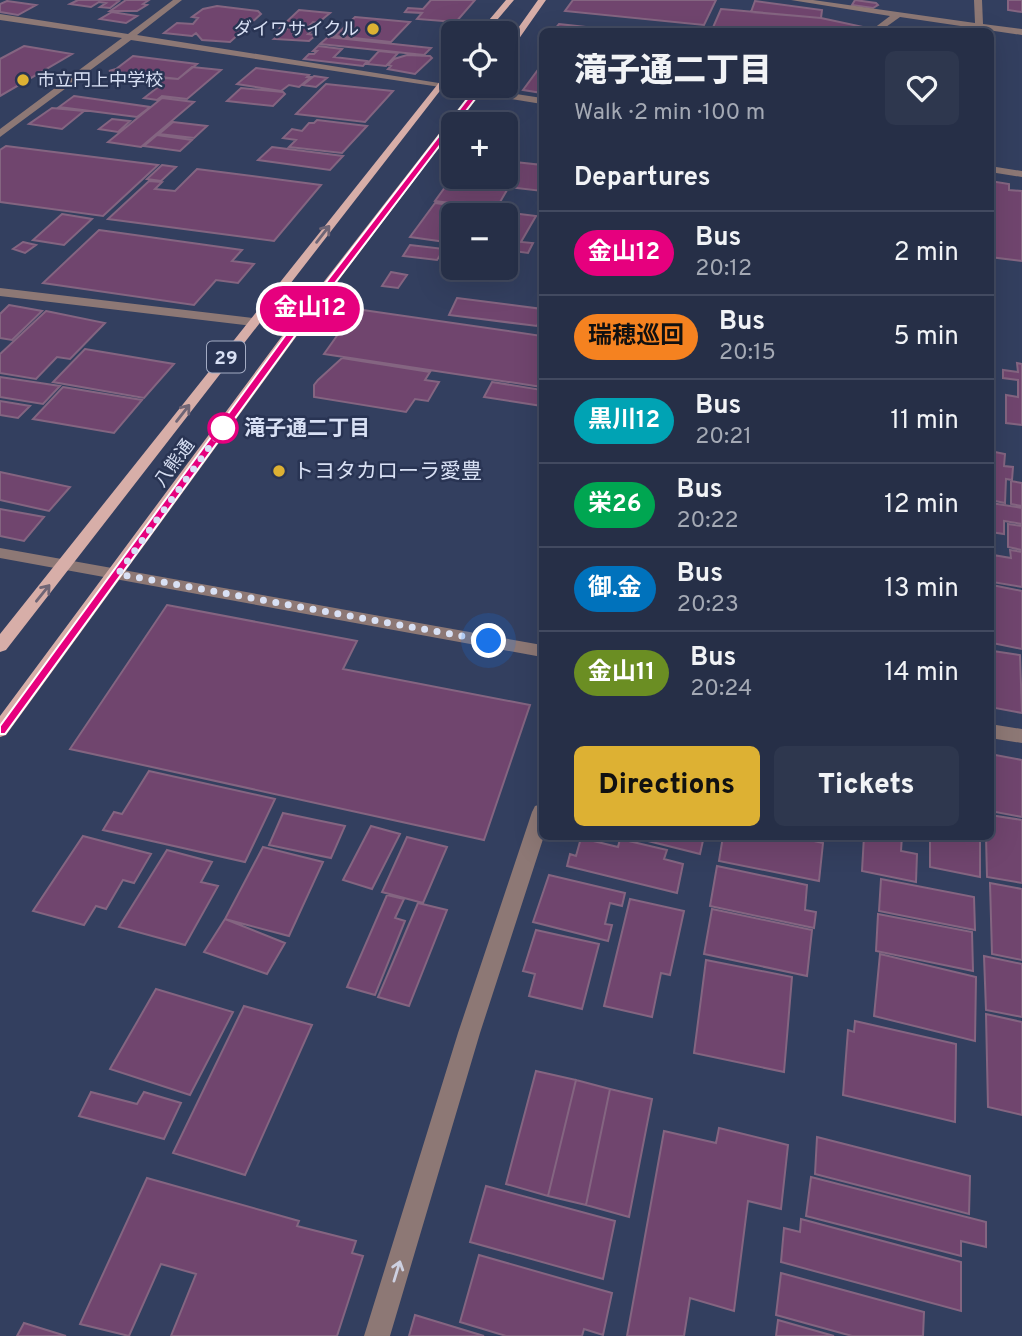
<!DOCTYPE html>
<html lang="en">
<head>
<meta charset="utf-8">
<style>
	:root { --surface:#262f47; --page:#2e374e; --text:#f1f3f6; --muted:#a4a9b4; --line:#424a60; --accent:#ddb133 }
	body { margin:0; font-family:Overpass,"Noto Sans JP",sans-serif; background:var(--page); color:var(--text); height:100vh; display:flex; flex-direction:column; font-size:26px; white-space:nowrap }
	* { box-sizing:border-box; margin:0 }
	p { font-size:23px; color:var(--muted) }
	.icon { flex:none; width:38px; height:38px; fill:none; stroke:currentColor; stroke-width:2; stroke-linecap:round; stroke-linejoin:round }
	.map { position:relative; flex:1; overflow:hidden }
	.sheet { position:absolute; left:539px; top:28px; width:455px; height:812px; display:flex; flex-direction:column; background:var(--surface); border-radius:10px; box-shadow:0 7px 28px #0002,0 0 0 2px var(--line) }
	.sheet>* { flex:none }
	.badge { padding:0 14px; border-radius:23px; font-size:24px; line-height:46px }
	.controls { position:absolute; left:441px; top:21px; display:grid; gap:14px }
	.controls a { display:grid; place-items:center; width:77px; height:77px; border-radius:10px; background:var(--surface); box-shadow:0 7px 28px #0002,0 0 0 2px var(--line); font-size:35px }
	.you { position:absolute; width:35px; height:35px; margin:-18px; border:5px solid #fff; border-radius:50%; background:#1a73e8; box-shadow:0 0 0 10px #1a73e833 }
	.map>.badge { position:absolute; translate:-50% -50%; box-shadow:0 0 0 4px #fff }
	h2 { padding:0 35px; font-size:26px; line-height:63px }
	.round { display:grid; place-items:center; flex:none; width:74px; height:74px; border-radius:10px; background:var(--page) }
	.head { display:flex; align-items:center; justify-content:space-between; height:119px; padding:0 35px }
	h1 { font-size:33px; font-weight:800; line-height:52px }
	.action { display:flex; gap:14px; margin-top:auto; padding:14px 35px }
	.action a { flex:1; height:80px; border-radius:10px; background:var(--accent); color:#111; font-size:28px; font-weight:800; line-height:80px; text-align:center }
	.action a+a { background:var(--page); color:var(--text) }
	ul { padding:0; list-style:none }
	li { display:flex; align-items:center; gap:21px; height:84px; padding:0 35px; border-top:2px solid var(--line) }
	li div { flex:1 }
	li b { display:block; font-size:26px }
	li em { font-style:normal }
	li .badge { min-width:77px; font-weight:700; text-align:center }
	.map>svg:first-child { display:block }
</style>
</head>
<body>
<div class="map">
<svg width="1022" height="1336" viewBox="0 0 1022 1336">
	<rect width="100%" height="100%" fill="#333f5f"/>
	<!-- building -->
	<path fill="#70456e" stroke="#846581" stroke-width="2" d="M78,0H115L119,1L110,8L100,7L106,3L99,2L91,7L70,4Z
		M126,0H149L143,4L147,5L137,11H110Z
		M431,0H475L456,22L417,19L422,13L405,12L408,8L423,9Z
		M573,0H716L704,25L565,11Z
		M855,0L876,3L878,5L873,8L852,5Z
		M1008,0H1022V12L1008,10Z
		M7,1L36,5L18,15L0,12V4Z
		M755,1L822,10L821,18L751,12Z
		M217,6L258,11L261,14L230,42L202,40L196,33L192,36L164,33L177,23L193,24L198,18L192,17L203,9Z
		M721,9L821,18L868,28L864,32H711Z
		M299,10L330,13L318,23L313,22L309,26L316,27L308,34L316,35L309,41L274,39L287,29L280,28Z
		M112,12L137,16L126,23L100,19Z
		M355,17L410,22L391,42L335,36Z
		M559,24L631,32L554,30Z
		M328,37L431,48L424,55L320,44Z
		M24,46L72,54L0,96V59Z
		M318,46L342,49L334,57L367,61L363,66L304,59L309,54H314L317,51H313Z
		M379,51L398,53L386,66L367,64Z
		M407,55L430,56L432,58L415,74L388,69L391,66L388,65L394,59Z
		M133,56L197,64L178,79L109,71L116,69Z
		M192,67L221,70L187,99L162,96L157,100L144,98L162,84L157,83L164,78L178,79Z
		M540,67H542V93L523,90Z
		M256,68L309,75L307,77H311L299,87L289,85L281,91L237,84Z
		M314,76L327,78L316,87L303,85Z
		M326,84L393,91L365,122L296,114Z
		M241,88L283,92L285,94L273,106L227,101Z
		M74,96L150,107L137,117L59,107Z
		M162,98L194,102L141,147L108,142Z
		M52,108L84,111L62,129L29,124Z
		M112,119L130,121L118,132L99,129Z
		M317,120L367,126L342,153L289,147L296,140L283,138L292,129L302,131L309,123H314Z
		M173,122L207,126L194,138L159,134Z
		M157,135L192,140L180,151L144,146Z
		M6,146L158,165L103,216L0,202V150Z
		M272,147L343,156L330,170L258,160Z
		M506,161L542,165V191L447,180L453,171V177H506Z
		M162,165L176,167L161,181L147,179Z
		M197,169L321,185L274,241L108,219L149,181L162,182L155,189L175,191Z
		M990,181L1009,184V190L1022,191V261L990,257Z
		M448,183L507,190L496,209L435,201Z
		M435,203L536,216L521,242L533,243L528,253L506,250V215H453V243L410,237Z
		M62,214L92,219L64,245L33,240Z
		M99,230L242,250L232,261L254,264L238,283L216,280L194,305L43,283Z
		M23,242L36,245L25,253L13,249Z
		M410,245L444,249L437,260L403,256Z
		M391,272L407,275L398,288L382,286Z
		M457,298L542,309V313L537,326L449,315Z
		M9,305L42,311L12,340L0,338V314Z
		M356,309L542,336V387L324,354Z
		M46,311L105,323L70,359L57,357L36,379L0,373V354Z
		M85,349L174,364L144,398L53,382Z
		M342,358L430,372L425,380L439,382L428,401L415,399L406,412L314,397V385L318,380Z
		M1017,363L1022,364V425L1006,423V395L1018,397V380L1003,378V370L1018,372Z
		M0,377L60,386L43,404L0,397Z
		M492,382L542,390V406L484,397Z
		M63,387L142,400L114,433L33,419Z
		M0,401L30,406L18,418L0,415Z
		M990,451L1005,454L1004,466L1013,467L1012,480L1006,479L1005,503L990,500Z
		M0,472L70,487L49,511L0,500Z
		M1011,481L1022,483V506L1011,504Z
		M991,503L1022,508V524L1004,521V534L990,532Z
		M0,509L44,517L24,541L0,536Z
		M1008,524L1022,526V550L1008,547Z
		M1010,550L1022,552V587L992,582L993,555L1011,558Z
		M992,585L1022,591V649L992,643Z
		M167,605L357,641L343,669L530,705L484,840L70,749Z
		M993,651L1020,655L1022,713L995,708Z
		M990,754L1022,760V817L990,811Z
		M149,771L275,799L245,862L103,830L114,812L122,814Z
		M283,813L345,826L331,858L269,845Z
		M990,815L1022,820V883L987,877L986,836H990Z
		M371,826L400,834L372,889L343,880Z
		M83,836L151,854L134,883L123,880L106,909L96,906L84,925L33,911Z
		M628,836H704L700,854Z
		M723,836H791L823,843L819,881L719,861Z
		M864,836H902L901,851L917,854L916,882L862,871Z
		M930,836H980V877L930,867Z
		M407,837L447,847L423,903L382,892Z
		M581,838L618,847L620,839L667,850L664,859L683,864L677,893L567,866L570,854L576,856Z
		M263,847L323,862L289,936L225,919Z
		M167,850L212,862L201,882L218,886L185,945L119,927Z
		M717,866L807,885L805,910L816,912L814,928L710,906Z
		M549,875L625,893L622,906L610,903L605,924L612,925L608,941L533,922Z
		M881,879L974,897L975,930L879,911Z
		M990,883L1022,889V960L992,954Z
		M387,895L404,899L395,918L405,921L375,995L347,987Z
		M630,899L684,911L670,975L661,973L652,1017L604,1006Z
		M418,903L447,910L409,1006L378,997Z
		M712,909L812,930L807,976L704,954Z
		M878,914L972,932L973,971L876,951Z
		M225,919L285,943L267,974L204,952Z
		M536,930L599,944L582,1009L529,996L535,974L523,971Z
		M880,954L976,977L975,1041L874,1016Z
		M984,956L1022,964V1017L986,1010Z
		M706,960L792,977L784,1072L694,1053Z
		M156,989L233,1012L190,1095L110,1069Z
		M244,1006L312,1025L245,1175L173,1153Z
		M986,1014L1022,1022V1115L988,1107Z
		M855,1021L956,1044L955,1122L843,1095L848,1030L854,1032Z
		M536,1071L576,1080L548,1196L506,1184Z
		M576,1080L610,1089L586,1205L548,1196Z
		M610,1089L652,1099L629,1217L586,1205Z
		M91,1092L137,1104L144,1092L181,1103L164,1139L79,1116Z
		M719,1128L788,1145L781,1209L748,1201L734,1311L690,1298L684,1336H627L664,1131L716,1143Z
		M817,1137L970,1176L969,1214L815,1174Z
		M811,1177L986,1222V1247L961,1241V1256L806,1216Z
		M147,1178L299,1221L297,1226L356,1241L352,1253L363,1256L337,1336H171L196,1274L161,1264L129,1336L80,1324Z
		M486,1186L615,1221L603,1279L470,1242Z
		M801,1219L961,1262V1311L781,1262L784,1228L800,1232Z
		M479,1255L612,1293L603,1335L584,1329L582,1336H506L460,1322Z
		M781,1273L924,1312L923,1336H852L776,1315Z
		M415,1315L484,1336H409Z
		M778,1320L834,1336H776Z
		M24,1323L66,1336H17Z"/>
	<g fill="none" stroke-linecap="round" stroke-linejoin="round">
		<!-- minor -->
		<path fill="#8d7875" fill-rule="evenodd" d="M173,0H182L137,35L445,84L440,87L131,40L0,137V129L122,38L0,20V14L128,34Z
			M791,0H813L975,23L974,0H982L983,24L1022,29V35L900,17L879,32H869L890,16Z
			M477,88L542,98V104L474,93L472,91Z
			M990,166L1022,171V177L990,172Z
			M0,288L253,318L259,322L253,326L0,296Z
			M0,548L542,645V657L0,558Z
			M990,724L1022,729V743L990,738Z
			M542,804L544,836L480,1033L390,1336H364L458,1033L532,812L535,806Z"/>
		<!-- major -->
		<path fill="#d7aea8" fill-rule="evenodd" d="M506,0H514L486,33H478Z
			M538,0H546L509,53L506,54V45Z
			M453,65V74L6,650L0,652V634Z
			M476,86H486L457,124H453V129L301,330L6,735L0,737V716L291,324Z"/>
	</g>
	<!-- one-way arrows -->
	<defs><path id="oneway-shaft" d="M-6 0H5M1.5-3L5.5 0L1.5 3" fill="none" stroke-width="1.6" stroke-linecap="round" stroke-linejoin="round" transform="scale(1.75)"/></defs>
	<g stroke="#6f6575">
		<use href="#oneway-shaft" transform="translate(323 234) rotate(-52)"/>
		<use href="#oneway-shaft" transform="translate(183 413) rotate(-52)"/>
		<use href="#oneway-shaft" transform="translate(43 593) rotate(-51)"/>
	</g>
	<use stroke="#cdd0e1" href="#oneway-shaft" transform="translate(397 1271) rotate(-73)"/>
	<!-- line -->
	<path fill="#e6007e" stroke="#fff" stroke-width="2" d="M479,84L485,86L300,329L5,734H0V726L293,325Z"/>
	<g fill="none" stroke-linecap="round" stroke-linejoin="round">
		<!-- walk -->
		<path stroke="#d8e0f4" stroke-width="7" stroke-dasharray="0 12.6" d="M223,428L118,574L489,641"/>
	</g>
	<!-- markers -->
	<g fill="#ddb133" stroke="#293453" stroke-width="2.5">
		<circle cx="373" cy="29" r="7"/>
		<circle cx="23" cy="80" r="7"/>
		<circle cx="279" cy="471" r="7"/>
	</g>
	<circle fill="#fff" stroke="#e6007e" stroke-width="3.5" cx="223" cy="428" r="14"/>
	<g text-anchor="middle" stroke-width="5" stroke-linejoin="round" paint-order="stroke">
		<!-- far-poi labels -->
		<g font-size="18" fill="#d8e0f4" stroke="#293453" text-anchor="end">
			<text x="359" y="35">ダイワサイクル</text>
			<text x="37" y="86" text-anchor="start">市立円上中学校</text>
		</g>
		<!-- far-street labels -->
		<g font-size="18" fill="#d8e0f4" stroke="#293453">
			<text transform="translate(174 463) rotate(-54)" y="6">八熊通</text>
		</g>
		<!-- shield labels -->
		<rect fill="#293453" stroke="#a4acc4" stroke-width="2" x="207" y="341.5" width="38" height="31" rx="5"/>
		<g font-size="19" font-weight="bold" fill="#d8e0f4">
			<text x="226" y="364">29</text>
		</g>
		<!-- stop labels -->
		<g font-size="21" font-weight="bold" fill="#d8e0f4" stroke="#293453" text-anchor="start">
			<text x="244" y="435">滝子通二丁目</text>
		</g>
		<!-- poi labels -->
		<g font-size="21" fill="#d8e0f4" stroke="#293453" text-anchor="start">
			<text x="293" y="478">トヨタカローラ愛豊</text>
		</g>
	</g>
</svg>
<div class="controls">
<a><svg class="icon" aria-label="locate" viewBox="0 0 24 24"><circle cx="12" cy="12" r="6"/><path d="M12 2v4M12 18v4M2 12h4M18 12h4"/></svg></a>
<a>+</a>
<a>−</a>
</div>
<div class="you" style="left:489px;top:641px"></div>
<b class="badge" style="left:310px;top:309px;background:#e6007e;color:#fff">金山12</b>
<section class="sheet">
<div class="head"><div><h1>滝子通二丁目</h1><p>Walk · 2 min · 100 m</p></div><a class="round"><svg class="icon" aria-label="heart" viewBox="0 0 24 24"><path d="M12 20l-8-8c-3-5 5-10 8-4 3-6 11-1 8 4z"/></svg></a></div>
<h2>Departures</h2>
<ul>
<li><span class="badge" style="background:#e6007e;color:#fff">金山12</span><div><b>Bus</b><p>20:12</p></div><em>2 min</em></li>
<li><span class="badge" style="background:#f58220;color:#111">瑞穂巡回</span><div><b>Bus</b><p>20:15</p></div><em>5 min</em></li>
<li><span class="badge" style="background:#00a3b4;color:#fff">黒川12</span><div><b>Bus</b><p>20:21</p></div><em>11 min</em></li>
<li><span class="badge" style="background:#00a651;color:#fff">栄26</span><div><b>Bus</b><p>20:22</p></div><em>12 min</em></li>
<li><span class="badge" style="background:#0072bc;color:#fff">御.金</span><div><b>Bus</b><p>20:23</p></div><em>13 min</em></li>
<li><span class="badge" style="background:#6b8e23;color:#fff">金山11</span><div><b>Bus</b><p>20:24</p></div><em>14 min</em></li>
</ul>
<div class="action"><a>Directions</a><a>Tickets</a></div>
</section>
</div>
</body>
</html>
